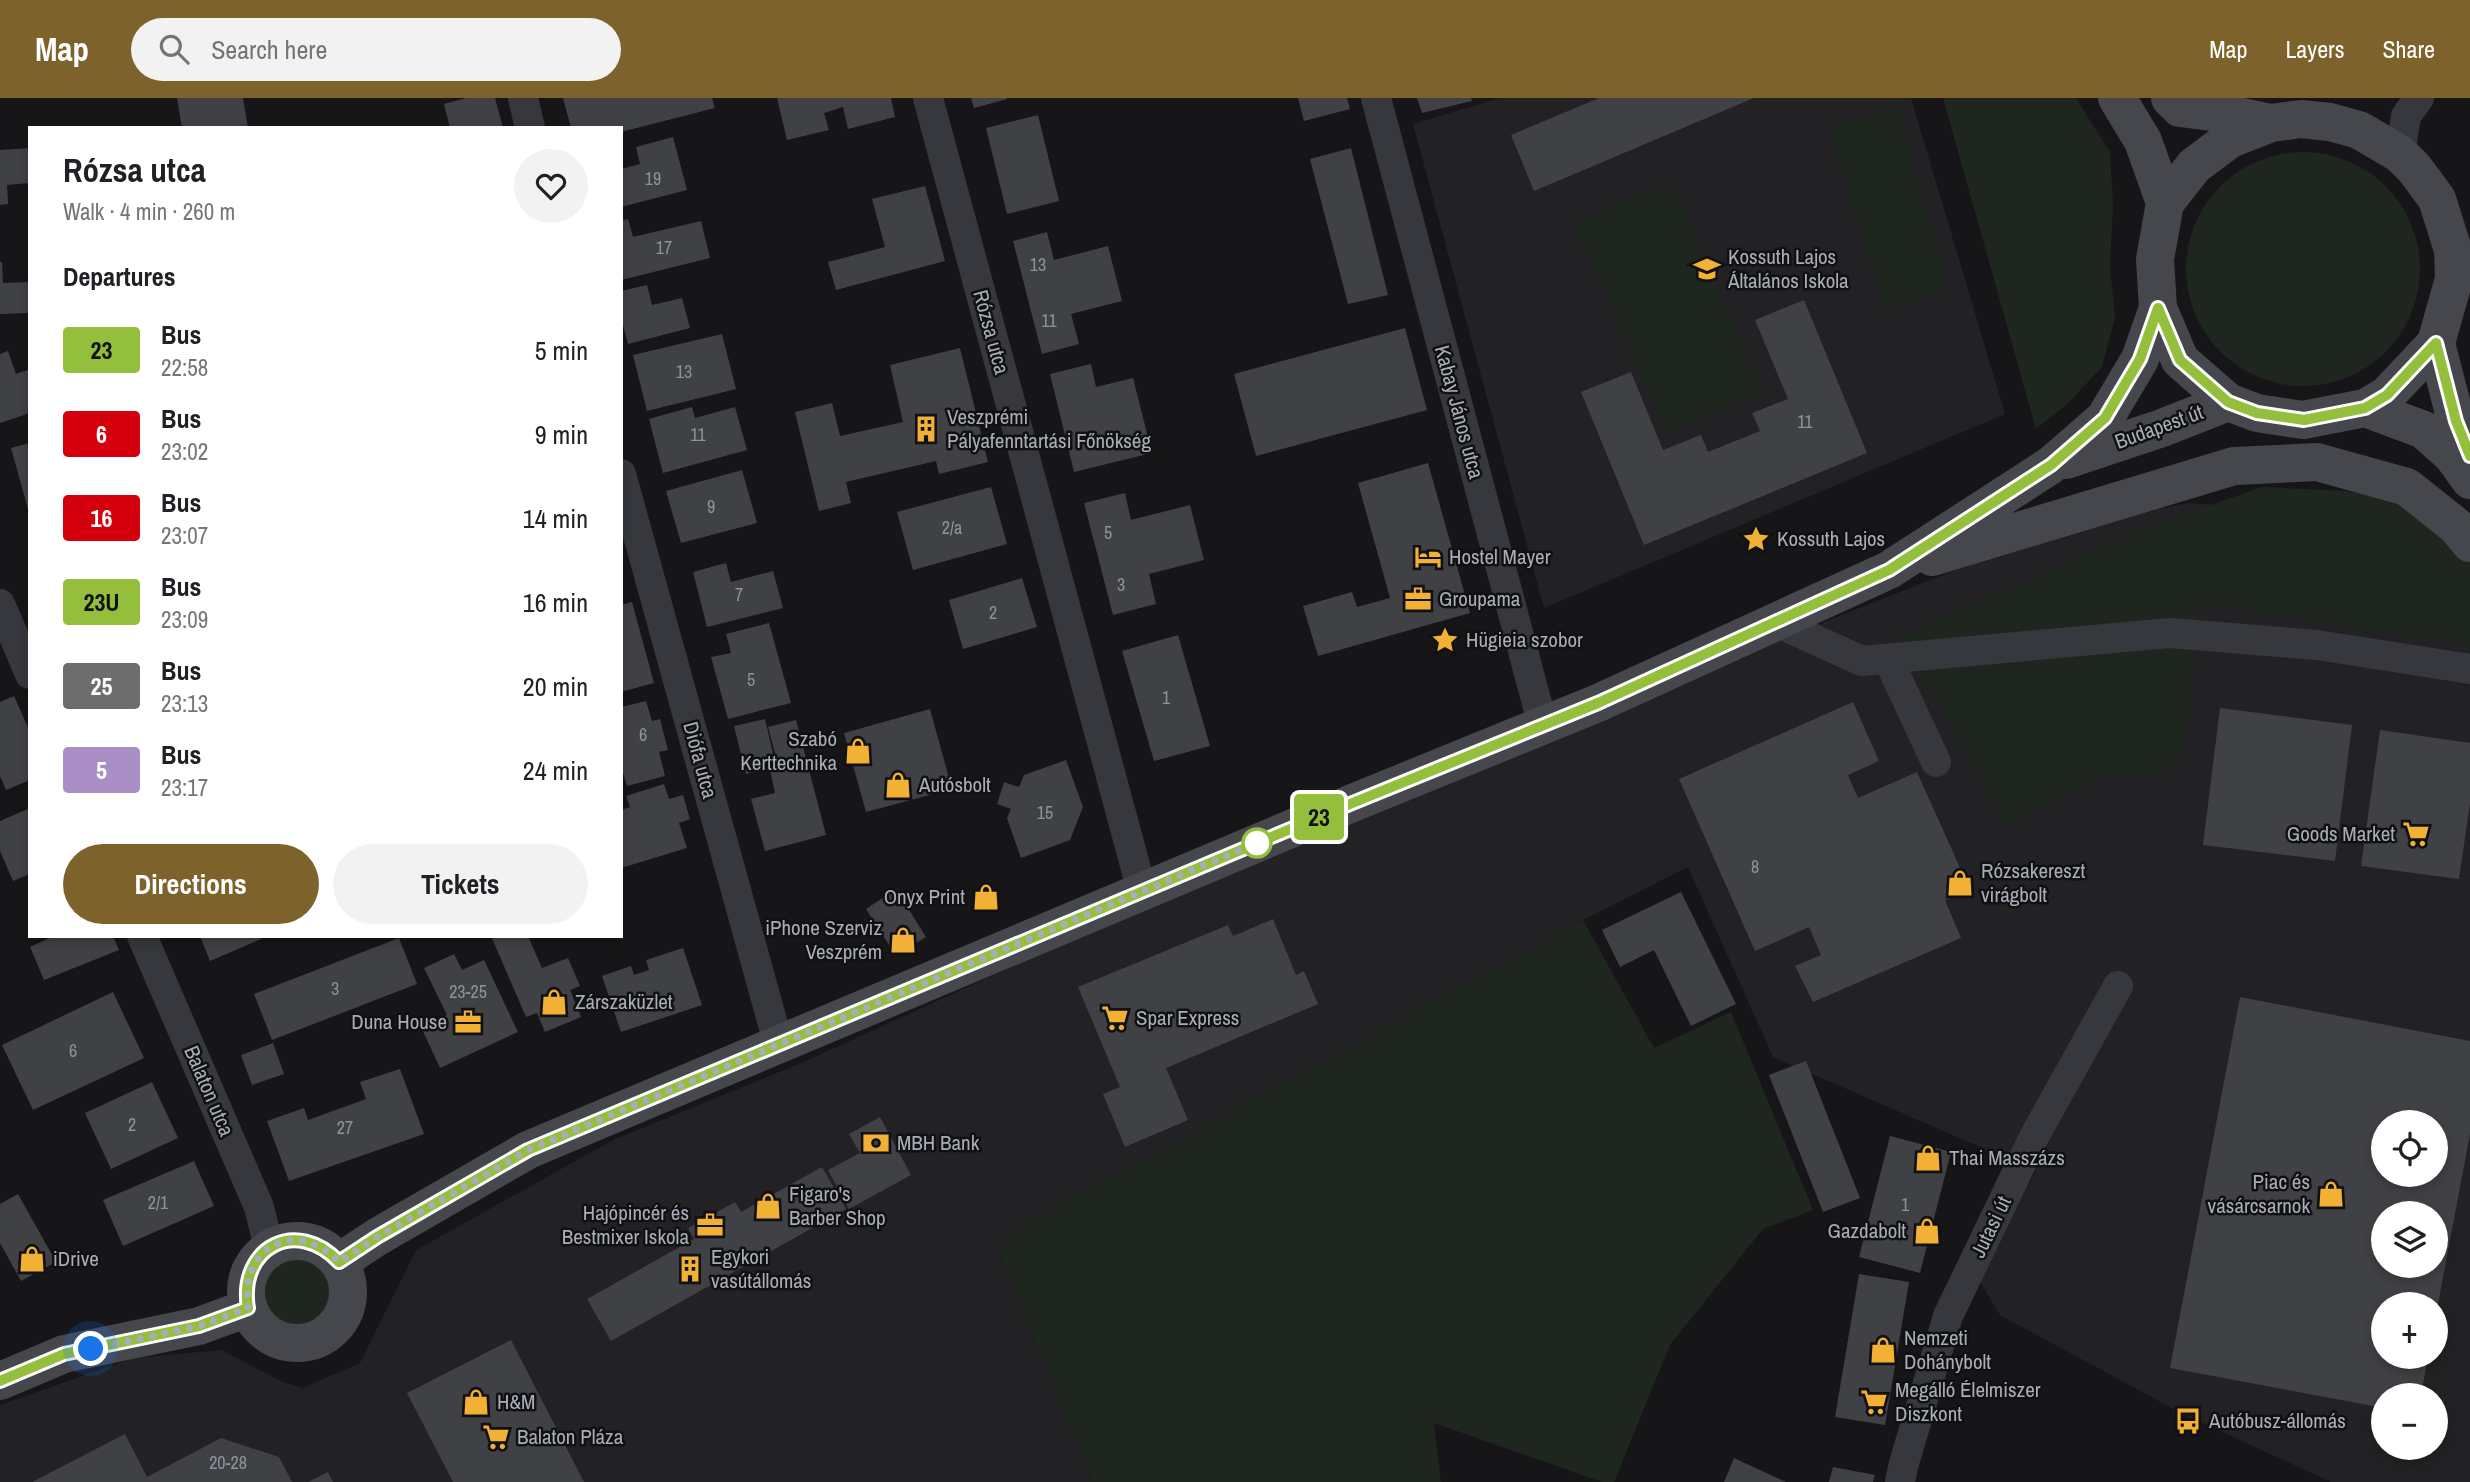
<!DOCTYPE html>
<html lang="en">
<head>
<meta charset="utf-8">
<style>
	:root { --surface:#fff; --page:#f2f2f2; --text:#202124; --muted:#757577; --accent:#7e622b }
	body { margin:0; font-family:"Archivo Narrow",sans-serif; background:var(--page); color:var(--text); height:100vh; display:flex; flex-direction:column; font-size:26px; white-space:nowrap }
	* { box-sizing:border-box; margin:0 }
	p { font-size:23px; color:var(--muted) }
	.icon { flex:none; width:38px; height:38px; fill:none; stroke:currentColor; stroke-width:2; stroke-linecap:round; stroke-linejoin:round }
	.map { position:relative; flex:1; overflow:hidden }
	.details { position:absolute; left:28px; top:28px; width:595px; height:812px; display:flex; flex-direction:column; background:var(--surface); border-radius:0px; box-shadow:0 4px 10px #0003 }
	.details>* { flex:none }
	.badge { padding:0 14px; border-radius:5px; font-size:24px; line-height:46px }
	.controls { position:absolute; left:2371px; top:1012px; display:grid; gap:14px }
	.controls a { display:grid; place-items:center; width:77px; height:77px; border-radius:50%; background:var(--surface); box-shadow:0 4px 10px #0003; font-size:35px }
	.you { position:absolute; width:35px; height:35px; margin:-18px; border:5px solid #fff; border-radius:50%; background:#1a73e8; box-shadow:0 0 0 10px #1a73e833 }
	.map>.badge { position:absolute; translate:-50% -50%; box-shadow:0 0 0 4px #fff }
	h2 { padding:0 35px; font-size:26px; line-height:63px }
	.round { display:grid; place-items:center; flex:none; width:74px; height:74px; border-radius:37px; background:var(--page) }
	.summary { display:flex; align-items:center; justify-content:space-between; height:119px; padding:0 35px }
	h1 { font-size:33px; font-weight:700; line-height:52px }
	.cta { display:flex; gap:14px; margin-top:auto; padding:14px 35px }
	.cta a { flex:1; height:80px; border-radius:42px; background:var(--accent); color:#fff; font-size:28px; font-weight:700; line-height:80px; text-align:center }
	.cta a+a { background:var(--page); color:var(--text) }
	ul { padding:0; list-style:none }
	li { display:flex; align-items:center; gap:21px; height:84px; padding:0 35px }
	li div { flex:1 }
	li b { display:block; font-size:26px }
	li em { font-style:normal }
	li .badge { min-width:77px; font-weight:700; text-align:center }
	header { display:flex; align-items:center; gap:42px; box-sizing:border-box; height:98px; padding:0 35px; background:var(--accent); color:#fff }
	header strong { font-size:33px }
	nav { display:flex; gap:38px; margin-inline-start:auto; font-size:24px }
	.search { width:490px; height:63px; background:var(--page); display:flex; align-items:center; gap:18px; box-sizing:border-box; padding:0 24px; border-radius:38px; color:var(--muted); font-size:26px }
	.map>svg:first-child { display:block }
</style>
</head>
<body>
<header>
<strong>Map</strong>
<div class="search"><svg class="icon" aria-label="search" viewBox="0 0 24 24"><circle cx="10" cy="10" r="6"/><path d="M15 15l6 6"/></svg>Search here</div>
<nav><a>Map</a><a>Layers</a><a>Share</a></nav>
</header>
<div class="map">
<svg width="2470" height="1384" viewBox="0 0 2470 1384">
	<rect width="100%" height="100%" fill="#161618"/>
	<!-- built -->
	<path fill="#222225" fill-rule="evenodd" d="M1500,0H1911L2005,316L1544,510L1413,26Z
		M2189,405L2282,412L2470,474V1384H2331L2177,1313L2000,1217L1977,1179L2036,1073L1773,959L1688,769L1583,822L1019,1129L1000,1157L1092,1384H0V1307L134,1260L222,1252L282,1284L303,1290L360,1265L416,1152L613,1042L799,966L1143,809L1784,540L2003,453L2106,421ZM2384,1024H2436V1076H2384ZM2384,1115H2436V1167H2384ZM2384,1206H2436V1258H2384ZM2384,1297H2436V1349H2384Z"/>
	<!-- green -->
	<path fill="#1e261f" d="M1943,0H2076L2110,54L2113,107L2110,168L2115,219L2102,269L2068,305L2036,331Z
		M1897,10L1949,193L1886,210L1827,29Z
		M2186 171a117 117 0 1 1 234 0a117 117 0 1 1-234 0Z
		M1671,84L1763,294L1667,336L1575,126Z
		M2262,389L2346,393L2432,409L2470,450V547L2198,505L2185,652L2164,680L2105,679L2005,729L1970,658L1899,539L2148,429Z
		M1583,822L1654,950L1731,914L1813,1112L1763,1131L1670,1247L1614,1384H1602L1434,1325L1441,1384H1092L1000,1157L1019,1129Z
		M246 1193a51 51 0 1 1 102 0a51 51 0 1 1-102 0Z"/>
	<!-- building -->
	<path fill="#404145" fill-rule="evenodd" d="M177,0H243L248,30H182Z
		M466,0H495L503,30H450L444,6Z
		M563,0H712L715,10L621,34V30H571Z
		M777,0H891L895,19L848,31L843,9L824,15L829,32L787,42Z
		M971,0H1007V1L974,10Z
		M1298,0H1347L1350,11L1304,23Z
		M1417,0H1471L1472,3L1422,15Z
		M1599,0H1754L1534,93L1511,37Z
		M1038,17L1059,103L1007,116L986,30Z
		M673,39L687,92L621,109V71L640,66L636,49Z
		M30,50V85L7,87L8,106L0,107V52Z
		M1351,50L1388,197L1348,206L1310,61Z
		M925,88L945,163L836,192L828,164L885,149L872,101Z
		M628,121L633,139L701,123L710,160L621,182V123Z
		M1047,134L1054,162L1108,148L1122,203L1071,216L1079,246L1042,256L1013,143Z
		M0,164H2L3,185L30,184V215L0,216Z
		M647,187L652,207L682,200L690,230L628,246L621,220V193Z
		M1804,202L1867,355L1644,447L1581,294L1631,274L1663,352L1701,337L1708,354L1760,333L1752,315L1788,301L1755,222Z
		M1405,230L1427,312L1256,358L1234,276Z
		M722,236L736,291L647,313L633,257Z
		M960,250L988,364L939,376L936,363L846,384L851,405L819,413L795,314L832,305L840,338L903,324L890,267Z
		M8,253L16,276L30,271V315L0,325V256Z
		M1091,266L1096,289L1133,280L1152,355L1074,374L1050,276Z
		M692,309L695,320L735,309L747,352L663,375L649,321Z
		M30,345V415H29L11,350Z
		M1428,365L1470,515L1318,558L1303,508L1352,494L1357,509L1390,500L1358,385Z
		M742,372L757,425L681,445L666,393Z
		M991,389L1007,446L913,472L897,414Z
		M1125,395L1131,422L1190,407L1204,462L1149,476L1156,506L1113,517L1084,405Z
		M726,465L731,484L773,473L783,510L707,529L693,474Z
		M1022,480L1037,529L963,551L949,502Z
		M632,504L654,585L621,594V507Z
		M769,525L791,605L728,621L711,559L731,555L726,536Z
		M1178,537L1210,648L1154,663L1122,553Z
		M14,598L30,634V682L6,692L0,678V604Z
		M646,603L652,623L660,621L668,652L659,654L665,678L627,688L621,668V609Z
		M1853,604L1879,663L1848,677L1858,700L1917,674L1970,792L1945,802L1961,840L1813,904L1795,868L1821,857L1809,829L1755,853L1679,681Z
		M2220,610L2352,627L2335,763L2203,747Z
		M930,611L952,691L866,714L844,635Z
		M765,621L776,669L746,676L734,628Z
		M796,622L826,737L765,753L751,701L775,695L770,672L779,670L768,629Z
		M2380,632L2470,645V705L2459,781L2361,768Z
		M1066,662L1083,709L1070,742L1021,760L1007,720L1011,711L997,706L1004,684L1019,689L1024,677Z
		M664,686L669,701L683,697L690,721L679,725L687,750L621,770V737L623,736L621,712L630,709L626,698Z
		M30,710V776L13,783L0,753V723Z
		M896,791L926,839L896,858L866,811Z
		M1681,794L1736,906L1691,928L1654,852L1620,869L1602,832Z
		M1273,821L1296,877L1304,873L1318,906L1166,970L1188,1022L1125,1049L1103,996L1120,989L1078,889L1228,827L1233,838Z
		M54,838H113L119,852L44,882L30,849Z
		M200,838H260L261,841L210,863Z
		M491,838H528L542,870L568,860L580,888L570,892L581,919L545,934L537,915L526,919Z
		M399,840L417,886L272,942L254,896Z
		M683,850L702,907L621,934L602,878L631,868L634,877L649,872L646,862Z
		M454,856L462,872L484,862L518,934L440,970L421,929L447,917L424,870Z
		M113,894L144,960L33,1012L2,947Z
		M2240,899L2470,943V1036L2438,1206H2384V1258H2428L2421,1297H2384V1310L2170,1270ZM2384,1024H2436V1076H2384ZM2384,1115H2436V1167H2384Z
		M273,945L284,976L252,987L241,957Z
		M1806,963L1860,1100L1823,1114L1769,977Z
		M400,971L424,1036L289,1083L267,1023L304,1010L308,1022L366,1001L360,984Z
		M152,984L178,1040L111,1071L85,1015Z
		M880,1019L911,1077L849,1111L828,1072L860,1055L849,1036Z
		M1890,1038L1951,1054L1920,1175L1859,1159Z
		M194,1063L214,1108L123,1148L103,1102Z
		M822,1069L846,1111L611,1243L587,1201L694,1141L688,1130L735,1104L741,1114Z
		M18,1096L56,1164L21,1183L0,1145V1106Z
		M1859,1176L1909,1184L1885,1327L1835,1319Z
		M511,1242L584,1384H453L407,1295Z
		M125,1336L147,1379L221,1340L279,1359L292,1384H32Z
		M1734,1360L1786,1384H1724Z
		M1833,1369L1875,1377L1873,1384H1829Z
		M328,1374L333,1384H308Z"/>
	<g fill="none" stroke-linecap="round" stroke-linejoin="round">
		<!-- street -->
		<path stroke="#37383d" stroke-width="30" d="M523,0L530,30
			M928,0L1142,793
			M1376,0L1543,628
			M2400,56L2406,18L2419,0
			M621,376L779,948
			M0,506L30,576
			M1776,524L1862,563L2170,535L2317,547L2470,571
			M1888,561L1936,664
			M142,838L259,1109L269,1150
			M1900,1384L1904,1365L1948,1218L2035,1037L2118,888"/>
		<!-- secondary -->
		<path stroke="#45474d" stroke-width="38" d="M2117,0L2143,43L2165,105
			M2170,0L2180,10L2228,16L2271,25L2301,21L2330,24L2359,32L2400,56L2414,70L2437,101L2453,152L2454,181L2436,245L2387,297L2365,310L2303,322L2257,315L2228,304L2180,262L2158,210L2155,161L2165,105L2194,68L2230,41L2271,25
			M2436,245L2456,323L2470,358
			M2365,310L2424,332L2452,357L2470,382
			M2066,362L2162,330L2228,304
			M1932,459L2234,368L2317,364L2407,389L2457,429L2470,445
			M246 1194a51 51 0 1 1 102 0a51 51 0 1 1-102 0Z
			M339,1164L377,1139L528,1052L1350,706L1598,605L1889,472L2051,367L2105,320L2140,261L2158,210
			M0,1283L64,1256L199,1228L248,1210"/>
	</g>
	<g fill="none" stroke-linecap="round" stroke-linejoin="round">
		<!-- line casing -->
		<g stroke="#fff" stroke-width="16">
			<path id="line" d="M0,1283L64,1256L199,1228L248,1210C238,1149 297,1119 339,1164L377,1139L528,1052L1350,706L1598,605L1889,472L2051,367L2105,320L2140,261L2158,210L2180,262L2228,304L2257,315L2304,322L2365,310L2387,297L2436,245L2456,323L2470,358"/>
		</g>
		<!-- line -->
		<use href="#line" stroke="#94bf3c" stroke-width="10"/>
		<!-- walk -->
		<path stroke="#a8adb8" stroke-width="7" stroke-dasharray="0 12.6" d="M91,1251L199,1228L248,1210C238,1149 297,1119 339,1164L377,1139L528,1052L1257,745"/>
	</g>
	<!-- icons -->
	<defs>
		<g id="school-bare" transform="scale(2.1)"><path d="M0-5L7-2L0 1L-7-2ZM-4 1L0 2.5L4 1V4Q0 6-4 4Z" fill="#f2b134" stroke="#111113" stroke-width="2.5" paint-order="stroke"/></g>
		<g id="building-bare" transform="scale(2.1)"><path d="M-4-6H4V6H1V3H-1V6H-4ZM-2.5-4.3h1.7v1.8h-1.7ZM.8-4.3h1.7v1.8H.8ZM-2.5-1h1.7V.8h-1.7ZM.8-1h1.7V.8H.8Z" fill="#f2b134" stroke="#111113" stroke-width="2.5" paint-order="stroke"/></g>
		<g id="sight-bare" transform="scale(2.1)"><path d="M0-6L1.8-2.2L6-1.7L2.9 1.2L3.7 5.4L0 3.3L-3.7 5.4L-2.9 1.2L-6-1.7L-1.8-2.2Z" fill="#f2b134" stroke="#111113" stroke-width="2.5" paint-order="stroke"/></g>
		<g id="hotel-bare" transform="scale(2.1)"><path d="M-6-4.5h1.5V1H6V5H4.5V3h-9V5H-6ZM-4 0a1.8 1.8 0 1 1 3.6 0ZM.5 0V-2.5h3Q6-2.5 6 0Z" fill="#f2b134" stroke="#111113" stroke-width="2.5" paint-order="stroke"/></g>
		<g id="office-bare" transform="scale(2.1)"><path d="M-6-3h4V-5.5h4V-3h4V5H-6ZM-1-4.5V-3h2v-1.5ZM-6 0V1H6V0Z" fill="#f2b134" stroke="#111113" stroke-width="2.5" paint-order="stroke"/></g>
		<g id="shop-bare" transform="scale(2.1)"><path d="M-5-2.5h2.3a2.7 3.5 0 0 1 5.4 0H5L5.5 6h-11ZM-1.5-2.5h3a1.5 2.3 0 0 0-3 0Z" fill="#f2b134" stroke="#111113" stroke-width="2.5" paint-order="stroke"/></g>
		<g id="supermarket-bare" transform="scale(2.1)"><path d="M-6-5.5h2.5l.6 2H6L4.5 2H-2.5L-4.4-4H-6ZM-1.5 3.2a1.3 1.3 0 1 0 .1 0ZM3 3.2a1.3 1.3 0 1 0 .1 0Z" fill="#f2b134" stroke="#111113" stroke-width="2.5" paint-order="stroke"/></g>
		<g id="bank-bare" transform="scale(2.1)"><path d="M-6-4H6V4H-6ZM0-2.3a2.3 2.3 0 1 0 0 4.6a2.3 2.3 0 1 0 0-4.6Z" fill="#f2b134" stroke="#111113" stroke-width="2.5" paint-order="stroke"/></g>
		<g id="bus-bare" transform="scale(2.1)"><path d="M-5-6H5V4H4V6H2V4H-2V6H-4V4H-5ZM-3.5-4V0h7V-4ZM-3.5 1.2v1.5H-2V1.2ZM2 1.2v1.5H3.5V1.2Z" fill="#f2b134" stroke="#111113" stroke-width="2.5" paint-order="stroke"/></g>
	</defs>
	<g fill-rule="evenodd">
		<use href="#school-bare" x="1707" y="171"/>
		<use href="#building-bare" x="926" y="331"/>
		<use href="#sight-bare" x="1756" y="441"/>
		<use href="#hotel-bare" x="1428" y="459"/>
		<use href="#office-bare" x="1418" y="501"/>
		<use href="#sight-bare" x="1445" y="542"/>
		<use href="#shop-bare" x="858" y="653"/>
		<use href="#shop-bare" x="898" y="687"/>
		<use href="#supermarket-bare" x="2416" y="736"/>
		<use href="#shop-bare" x="1960" y="785"/>
		<use href="#shop-bare" x="986" y="799"/>
		<use href="#shop-bare" x="903" y="842"/>
		<use href="#shop-bare" x="554" y="904"/>
		<use href="#supermarket-bare" x="1115" y="920"/>
		<use href="#office-bare" x="468" y="924"/>
		<use href="#bank-bare" x="876" y="1045"/>
		<use href="#shop-bare" x="1928" y="1060"/>
		<use href="#shop-bare" x="2331" y="1096"/>
		<use href="#shop-bare" x="768" y="1108"/>
		<use href="#office-bare" x="710" y="1127"/>
		<use href="#shop-bare" x="1927" y="1133"/>
		<use href="#shop-bare" x="32" y="1161"/>
		<use href="#building-bare" x="690" y="1171"/>
		<use href="#shop-bare" x="1883" y="1252"/>
		<use href="#shop-bare" x="476" y="1304"/>
		<use href="#supermarket-bare" x="1874" y="1304"/>
		<use href="#bus-bare" x="2188" y="1323"/>
		<use href="#supermarket-bare" x="496" y="1339"/>
	</g>
	<!-- markers -->
	<circle fill="#fff" stroke="#94bf3c" stroke-width="3.5" cx="1257" cy="745" r="14"/>
	<g text-anchor="middle" stroke-width="5" stroke-linejoin="round" paint-order="stroke">
		<!-- number labels -->
		<g font-size="18" fill="#8e929b">
			<text x="653" y="87">19</text>
			<text x="664" y="156">17</text>
			<text x="1038" y="173">13</text>
			<text x="1049" y="229">11</text>
			<text x="684" y="280">13</text>
			<text x="1805" y="330">11</text>
			<text x="698" y="343">11</text>
			<text x="711" y="415">9</text>
			<text x="952" y="436">2/a</text>
			<text x="1108" y="441">5</text>
			<text x="1121" y="493">3</text>
			<text x="739" y="503">7</text>
			<text x="993" y="521">2</text>
			<text x="751" y="588">5</text>
			<text x="1166" y="606">1</text>
			<text x="643" y="643">6</text>
			<text x="1045" y="721">15</text>
			<text x="1755" y="775">8</text>
			<text x="335" y="897">3</text>
			<text x="468" y="900">23-25</text>
			<text x="73" y="959">6</text>
			<text x="132" y="1033">2</text>
			<text x="345" y="1036">27</text>
			<text x="158" y="1111">2/1</text>
			<text x="1905" y="1113">1</text>
			<text x="228" y="1371">20-28</text>
		</g>
		<!-- poi labels -->
		<g font-size="21" fill="#a8adb8" stroke="#111113" text-anchor="start">
			<text x="1728" y="166">Kossuth Lajos<tspan x="1728" dy="24">Általános Iskola</tspan></text>
			<text x="947" y="326">Veszprémi<tspan x="947" dy="24">Pályafenntartási Főnökség</tspan></text>
			<text x="1777" y="448">Kossuth Lajos</text>
			<text x="1449" y="466">Hostel Mayer</text>
			<text x="1439" y="508">Groupama</text>
			<text x="1466" y="549">Hügieia szobor</text>
			<text x="837" y="648" text-anchor="end">Szabó<tspan x="837" dy="24">Kerttechnika</tspan></text>
			<text x="919" y="694">Autósbolt</text>
			<text x="2395" y="743" text-anchor="end">Goods Market</text>
			<text x="1981" y="780">Rózsakereszt<tspan x="1981" dy="24">virágbolt</tspan></text>
			<text x="965" y="806" text-anchor="end">Onyx Print</text>
			<text x="882" y="837" text-anchor="end">iPhone Szerviz<tspan x="882" dy="24">Veszprém</tspan></text>
			<text x="575" y="911">Zárszaküzlet</text>
			<text x="1136" y="927">Spar Express</text>
			<text x="447" y="931" text-anchor="end">Duna House</text>
			<text x="897" y="1052">MBH Bank</text>
			<text x="1949" y="1067">Thai Masszázs</text>
			<text x="2310" y="1091" text-anchor="end">Piac és<tspan x="2310" dy="24">vásárcsarnok</tspan></text>
			<text x="789" y="1103">Figaro's<tspan x="789" dy="24">Barber Shop</tspan></text>
			<text x="689" y="1122" text-anchor="end">Hajópincér és<tspan x="689" dy="24">Bestmixer Iskola</tspan></text>
			<text x="1906" y="1140" text-anchor="end">Gazdabolt</text>
			<text x="711" y="1166">Egykori<tspan x="711" dy="24">vasútállomás</tspan></text>
			<text x="53" y="1168">iDrive</text>
			<text x="1904" y="1247">Nemzeti<tspan x="1904" dy="24">Dohánybolt</tspan></text>
			<text x="1895" y="1299">Megálló Élelmiszer<tspan x="1895" dy="24">Diszkont</tspan></text>
			<text x="497" y="1311">H&amp;M</text>
			<text x="2209" y="1330">Autóbusz-állomás</text>
			<text x="517" y="1346">Balaton Pláza</text>
		</g>
		<!-- street labels -->
		<g font-size="21" fill="#a8adb8" stroke="#111113">
			<text transform="translate(991 234) rotate(75)" y="7">Rózsa utca</text>
			<text transform="translate(1459 314) rotate(75)" y="7">Kabay János utca</text>
			<text transform="translate(2159 329) rotate(-20)" y="7">Budapest út</text>
			<text transform="translate(700 662) rotate(75)" y="7">Diófa utca</text>
			<text transform="translate(209 993) rotate(67)" y="7">Balaton utca</text>
			<text transform="translate(1991 1129) rotate(-64)" y="7">Jutasi út</text>
		</g>
	</g>
</svg>
<div class="controls">
<a><svg class="icon" aria-label="locate" viewBox="0 0 24 24"><circle cx="12" cy="12" r="6"/><path d="M12 2v4M12 18v4M2 12h4M18 12h4"/></svg></a>
<a><svg class="icon" aria-label="layers" viewBox="0 0 24 24"><path d="M12 4l9 5-9 5-9-5zM3 14l9 5 9-5"/></svg></a>
<a>+</a>
<a>−</a>
</div>
<div class="you" style="left:91px;top:1251px"></div>
<b class="badge" style="left:1319px;top:719px;background:#94bf3c;color:#111">23</b>
<section class="details">
<div class="summary"><div><h1>Rózsa utca</h1><p>Walk · 4 min · 260 m</p></div><a class="round"><svg class="icon" aria-label="heart" viewBox="0 0 24 24"><path d="M12 20l-8-8c-3-5 5-10 8-4 3-6 11-1 8 4z"/></svg></a></div>
<h2>Departures</h2>
<ul>
<li><span class="badge" style="background:#94bf3c;color:#111">23</span><div><b>Bus</b><p>22:58</p></div><em>5 min</em></li>
<li><span class="badge" style="background:#d5000d;color:#fff">6</span><div><b>Bus</b><p>23:02</p></div><em>9 min</em></li>
<li><span class="badge" style="background:#d5000d;color:#fff">16</span><div><b>Bus</b><p>23:07</p></div><em>14 min</em></li>
<li><span class="badge" style="background:#94bf3c;color:#111">23U</span><div><b>Bus</b><p>23:09</p></div><em>16 min</em></li>
<li><span class="badge" style="background:#6d6d6d;color:#fff">25</span><div><b>Bus</b><p>23:13</p></div><em>20 min</em></li>
<li><span class="badge" style="background:#aa8fc6;color:#fff">5</span><div><b>Bus</b><p>23:17</p></div><em>24 min</em></li>
</ul>
<div class="cta"><a>Directions</a><a>Tickets</a></div>
</section>
</div>
</body>
</html>
